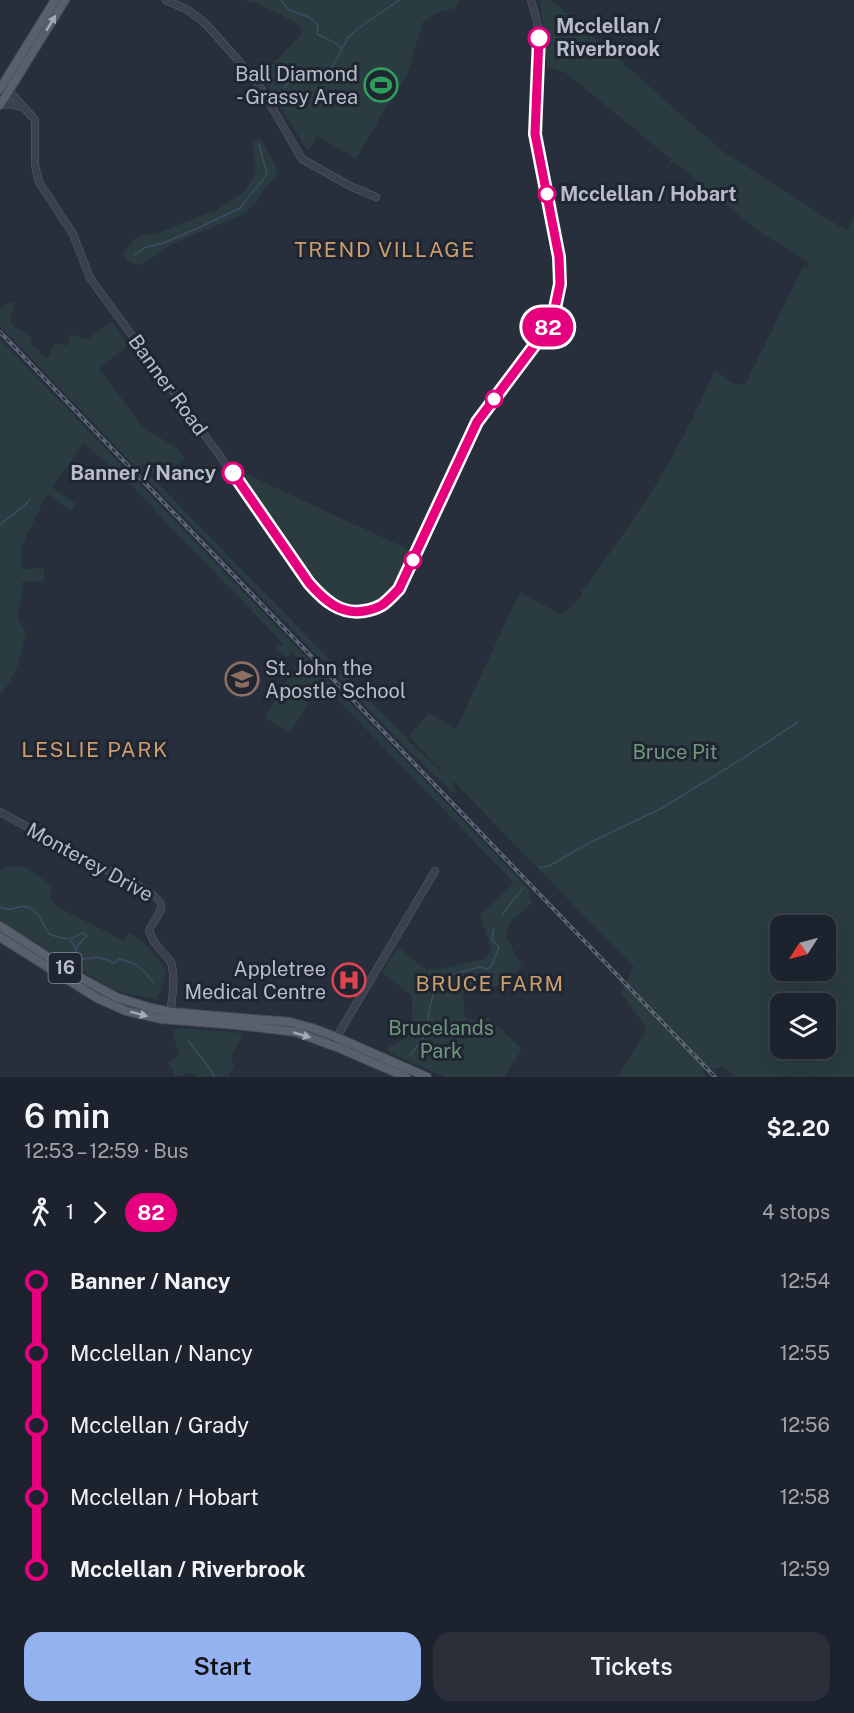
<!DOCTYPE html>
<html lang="en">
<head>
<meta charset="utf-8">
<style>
	:root { --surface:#1d232e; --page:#2a2f3a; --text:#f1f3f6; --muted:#a0a4aa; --line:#3b404a; --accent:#94b1f0 }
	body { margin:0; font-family:"Public Sans",sans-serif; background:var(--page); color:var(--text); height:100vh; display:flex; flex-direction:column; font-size:22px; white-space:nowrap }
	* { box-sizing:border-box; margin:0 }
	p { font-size:20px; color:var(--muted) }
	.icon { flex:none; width:33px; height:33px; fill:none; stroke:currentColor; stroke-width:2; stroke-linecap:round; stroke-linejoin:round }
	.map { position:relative; height:1077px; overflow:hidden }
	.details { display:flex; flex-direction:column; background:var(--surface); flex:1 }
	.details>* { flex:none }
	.badge { padding:0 12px; border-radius:20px; font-size:21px; line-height:39px }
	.needle { width:39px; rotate:234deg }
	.fabs { position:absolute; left:770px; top:915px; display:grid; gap:12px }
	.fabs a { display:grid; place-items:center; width:66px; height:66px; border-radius:12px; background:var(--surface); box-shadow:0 6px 24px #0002,0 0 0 2px var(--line); font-size:30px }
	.map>.badge { position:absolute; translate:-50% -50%; box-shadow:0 0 0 3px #fff }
	.legs { display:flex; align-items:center; gap:9px; height:66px; padding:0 24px; font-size:20px }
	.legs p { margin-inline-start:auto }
	.headline { display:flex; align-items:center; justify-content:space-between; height:102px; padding:0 24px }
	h1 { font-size:33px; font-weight:600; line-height:45px }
	.action { display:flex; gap:12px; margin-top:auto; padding:12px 24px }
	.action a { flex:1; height:69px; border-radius:18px; background:var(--accent); color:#111; font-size:24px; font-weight:600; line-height:69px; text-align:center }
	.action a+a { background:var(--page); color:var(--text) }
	ul { padding:0 24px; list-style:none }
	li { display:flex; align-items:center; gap:21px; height:72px; font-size:22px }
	li i { display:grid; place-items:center; width:9px; height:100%; margin:0 8px; background:currentColor }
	li i::after { content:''; width:15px; height:15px; margin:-8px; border:4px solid; border-radius:50%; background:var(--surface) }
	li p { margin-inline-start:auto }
	li:first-child i { background:linear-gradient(#0000 50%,currentColor 0) }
	li:last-child i { background:linear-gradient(currentColor 50%,#0000 0) }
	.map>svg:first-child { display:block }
</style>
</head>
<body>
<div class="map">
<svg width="854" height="1077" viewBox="0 0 854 1077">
	<rect width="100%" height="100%" fill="#272f3d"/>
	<!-- green -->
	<path fill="#2a3c3f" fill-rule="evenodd" d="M242,0H460L455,8C441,11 431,15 421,24L422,25L407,76L392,97L356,159L317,136L308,152L262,76L302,33L299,24L259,4Z
		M540,0H552L722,151L847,231L854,216V1077H735L724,1067L702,1071L707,1077H618L647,1029L621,993L634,967L451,779L456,792L453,793L407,749L0,326V308L10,302L15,303L10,320L15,327L29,334L32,345L48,359L54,343L67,346L70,334L88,339L112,321L129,345L99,368L142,426L178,449L185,458L158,479L141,462L142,467L416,748L449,778L409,736L429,713L456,729L520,592L561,615L582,596L583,594L581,592C612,551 641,510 667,466C685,435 700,403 715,371L733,383L745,385L804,265L806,268L809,262L761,233L673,161L666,169L665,168L671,159L566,73L547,66ZM780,926H825V970H780ZM780,1004H825V1048H780Z
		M258,138L262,140L276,167L277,176L264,188L258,200L242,215L172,244L146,262L138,265L134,264L126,260L123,253L134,239L142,235L156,234L205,214L214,212L245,191L256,172L252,144Z
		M0,339L527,887L529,891V898L533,902L510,922L506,936L522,967L499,985L486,989L483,987L466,990L463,994L465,1017L469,1020L489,1018L522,1049L504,1077H445L390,1053L387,1049C392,1044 399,1043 404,1039C416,1027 411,1010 412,996L382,972L398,947L426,970L444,968L484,959L492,951L480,915L514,883L320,681C314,690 308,701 303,712C300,718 294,726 290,733L265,718L299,660L291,651V654L286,657L276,650L278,646L284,644L178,535L128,481L83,443L67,468L65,469L52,488L76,504L71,511L47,494L20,549L22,569L44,568V581L22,582L23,594L18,610V619L26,632C22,655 16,677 0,695Z
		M235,469L412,551C408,562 404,577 397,586C376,610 354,609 328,596Z
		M6,866H23L53,886L50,897L55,906L124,941L129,933C147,944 156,954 166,973L161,991L155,999L125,993L112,989L0,920V872Z
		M180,1028L242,1033V1037L231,1055L234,1066L228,1077H199L193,1073L175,1077L169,1062L180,1055L173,1037L175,1030Z"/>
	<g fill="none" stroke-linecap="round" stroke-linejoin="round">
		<!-- stream -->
		<path stroke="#3e4b64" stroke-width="1.5" d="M281,0L289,10L309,17L318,25L317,34C325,39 335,41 341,48
			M284,88L297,74L326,71L333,66L348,38L356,30L399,0
			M135,255L144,248L163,243L196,229L240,208L267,174L259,144
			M0,525L26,504L30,499
			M540,868L551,865L587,844L662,808L745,757L798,722
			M0,907C8,911 11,909 19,907C36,903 42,923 49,934C63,939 70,941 82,933L87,936L79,944L76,950L79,957L84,959L99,957L114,963L119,959C137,963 142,968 153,982
			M502,915L523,888
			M70,940L76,948
			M189,1041C197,1054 208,1063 214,1077
			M410,1055C415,1049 421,1043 424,1036C431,1016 427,989 448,977C457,971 470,970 480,967L486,969L491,967L499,947L492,939L494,928"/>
		<!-- minor casing -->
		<g stroke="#585f6b" stroke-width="8">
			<path id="minor" d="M166,0L188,10L205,23L237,59L259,85L302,159L350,186L376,197
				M3,84L35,120V165L39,182L73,234L90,278L220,456L309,583L319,594L330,604L343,610L356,612L369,611L382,606L399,589L478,421L543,335L549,325L559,294L560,284L559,257L535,134L539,38L537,21L531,0
				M0,105L10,104L23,107
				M0,812L104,869C115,873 160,894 161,905C162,914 152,922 149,931L154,942L171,962C176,979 172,998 170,1015
				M332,1045L435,871"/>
		</g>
		<!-- major casing -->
		<g stroke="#444a56" stroke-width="10">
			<path id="major" d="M0,89L55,0
				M0,105L65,0
				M0,926L81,978L116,997L151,1008L171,1012L290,1022L312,1028L336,1037L427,1077
				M0,937L97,998L126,1011L161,1019L237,1025L296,1032L339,1048L406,1077"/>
		</g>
		<!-- minor -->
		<use href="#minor" stroke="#3a414d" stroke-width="7"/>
		<!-- major -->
		<use href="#major" stroke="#59606d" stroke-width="8"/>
		<!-- rail casing -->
		<g stroke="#5d6574" stroke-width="4">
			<path id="rail" d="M0,332L715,1077"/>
		</g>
		<!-- rail -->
		<use href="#rail" stroke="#1f2632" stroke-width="1.5" stroke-dasharray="4.5" stroke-linecap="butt"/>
	</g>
	<!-- one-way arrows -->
	<defs><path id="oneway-solid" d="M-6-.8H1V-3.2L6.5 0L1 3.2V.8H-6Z" transform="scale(1.5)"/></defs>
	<g fill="#a4aab6">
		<use href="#oneway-solid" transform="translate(51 23) rotate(-59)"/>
		<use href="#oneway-solid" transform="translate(139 1014) rotate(15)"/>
		<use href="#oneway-solid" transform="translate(302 1035) rotate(17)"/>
	</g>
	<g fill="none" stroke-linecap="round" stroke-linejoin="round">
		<!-- line-1 casing -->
		<g stroke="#fff" stroke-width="14">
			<path id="line-1" d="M233,473L309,583C324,600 340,615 364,611C370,610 377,608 382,605C388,601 394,594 399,589L477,422L543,334L555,308L560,284L559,257L535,134L539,38"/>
		</g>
		<!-- line-1 -->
		<use href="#line-1" stroke="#e6007e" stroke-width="9"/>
	</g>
	<!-- icons -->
	<defs>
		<g id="stadium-ring" transform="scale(1.725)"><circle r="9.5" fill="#1f2632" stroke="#2e9e5b" stroke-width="1.5"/><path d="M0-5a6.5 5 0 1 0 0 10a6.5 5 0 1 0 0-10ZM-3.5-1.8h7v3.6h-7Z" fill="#2e9e5b"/></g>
		<g id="school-ring" transform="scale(1.725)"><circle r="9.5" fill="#1f2632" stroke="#8d6e63" stroke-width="1.5"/><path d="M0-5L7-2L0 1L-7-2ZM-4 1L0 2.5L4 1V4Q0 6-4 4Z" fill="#8d6e63"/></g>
		<g id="hospital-ring" transform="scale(1.725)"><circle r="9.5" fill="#1f2632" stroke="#e0444e" stroke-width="1.5"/><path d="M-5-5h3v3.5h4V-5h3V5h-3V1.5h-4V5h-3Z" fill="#e0444e"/></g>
	</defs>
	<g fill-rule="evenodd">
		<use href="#stadium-ring" x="381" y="85"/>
		<use href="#school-ring" x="242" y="679"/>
		<use href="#hospital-ring" x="349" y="980"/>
	</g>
	<!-- markers -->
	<g fill="#fff" stroke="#e6007e" stroke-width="3">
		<circle cx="539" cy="38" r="10"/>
		<circle cx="547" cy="194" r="8"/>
		<circle cx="494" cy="399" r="8"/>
		<circle cx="233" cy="473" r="10"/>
		<circle cx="413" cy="560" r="8"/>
	</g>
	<g text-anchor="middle" stroke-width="6" stroke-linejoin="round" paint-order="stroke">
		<!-- shield labels -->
		<rect fill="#1f2632" stroke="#898f9b" stroke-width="1.5" x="48.5" y="953" width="33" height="30" rx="4.5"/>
		<g font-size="18" font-weight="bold" fill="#b7bcc8">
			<text x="65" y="974">16</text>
		</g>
		<!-- stop labels -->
		<g font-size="20" font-weight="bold" fill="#b7bcc8" stroke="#1f2632" text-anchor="start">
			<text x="556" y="33">Mcclellan /<tspan x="556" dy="23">Riverbrook</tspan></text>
			<text x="560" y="201">Mcclellan / Hobart</text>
			<text x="216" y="480" text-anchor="end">Banner / Nancy</text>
		</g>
		<!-- poi labels -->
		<g font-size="20" fill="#b7bcc8" stroke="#1f2632" text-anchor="end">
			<text x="358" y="81">Ball Diamond<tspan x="358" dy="23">- Grassy Area</tspan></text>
			<text x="265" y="675" text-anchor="start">St. John the<tspan x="265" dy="23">Apostle School</tspan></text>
			<text x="326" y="976">Appletree<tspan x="326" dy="23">Medical Centre</tspan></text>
		</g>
		<!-- street labels -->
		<g font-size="20" fill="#b7bcc8" stroke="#1f2632">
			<text transform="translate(168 385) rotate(54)" y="7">Banner Road</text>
			<text transform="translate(90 862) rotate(29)" y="7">Monterey Drive</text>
		</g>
		<!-- park labels -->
		<g font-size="20" fill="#70977b" stroke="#1f2632">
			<text x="675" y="759">Bruce Pit</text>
			<text x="441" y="1035">Brucelands<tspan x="441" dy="23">Park</tspan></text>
		</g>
		<!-- neighbourhood labels -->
		<g font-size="21" letter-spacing="1.5" fill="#cd9d6d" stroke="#1f2632">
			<text x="385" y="257">TREND VILLAGE</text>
			<text x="95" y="757">LESLIE PARK</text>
			<text x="490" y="991">BRUCE FARM</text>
		</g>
	</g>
</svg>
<div class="fabs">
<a><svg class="needle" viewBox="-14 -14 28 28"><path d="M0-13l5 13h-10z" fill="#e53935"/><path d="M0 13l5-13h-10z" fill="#a0a4aa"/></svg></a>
<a><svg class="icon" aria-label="layers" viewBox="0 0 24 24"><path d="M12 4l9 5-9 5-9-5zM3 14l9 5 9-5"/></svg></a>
</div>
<b class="badge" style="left:548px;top:327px;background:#e6007e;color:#fff">82</b>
</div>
<section class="details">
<div class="headline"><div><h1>6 min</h1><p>12:53 – 12:59 · Bus</p></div><b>$2.20</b></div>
<div class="legs"><svg class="icon" aria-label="walk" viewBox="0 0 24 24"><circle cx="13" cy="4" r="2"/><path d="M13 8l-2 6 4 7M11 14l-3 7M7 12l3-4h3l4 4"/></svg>1<svg class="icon" aria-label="forward" viewBox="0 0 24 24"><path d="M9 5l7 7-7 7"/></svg><b class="badge" style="background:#e6007e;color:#fff">82</b><p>4 stops</p></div>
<ul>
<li><i style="color:#e6007e"></i><b>Banner / Nancy</b><p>12:54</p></li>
<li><i style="color:#e6007e"></i><span>Mcclellan / Nancy</span><p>12:55</p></li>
<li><i style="color:#e6007e"></i><span>Mcclellan / Grady</span><p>12:56</p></li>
<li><i style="color:#e6007e"></i><span>Mcclellan / Hobart</span><p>12:58</p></li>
<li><i style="color:#e6007e"></i><b>Mcclellan / Riverbrook</b><p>12:59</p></li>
</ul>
<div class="action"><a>Start</a><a>Tickets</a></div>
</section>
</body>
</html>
